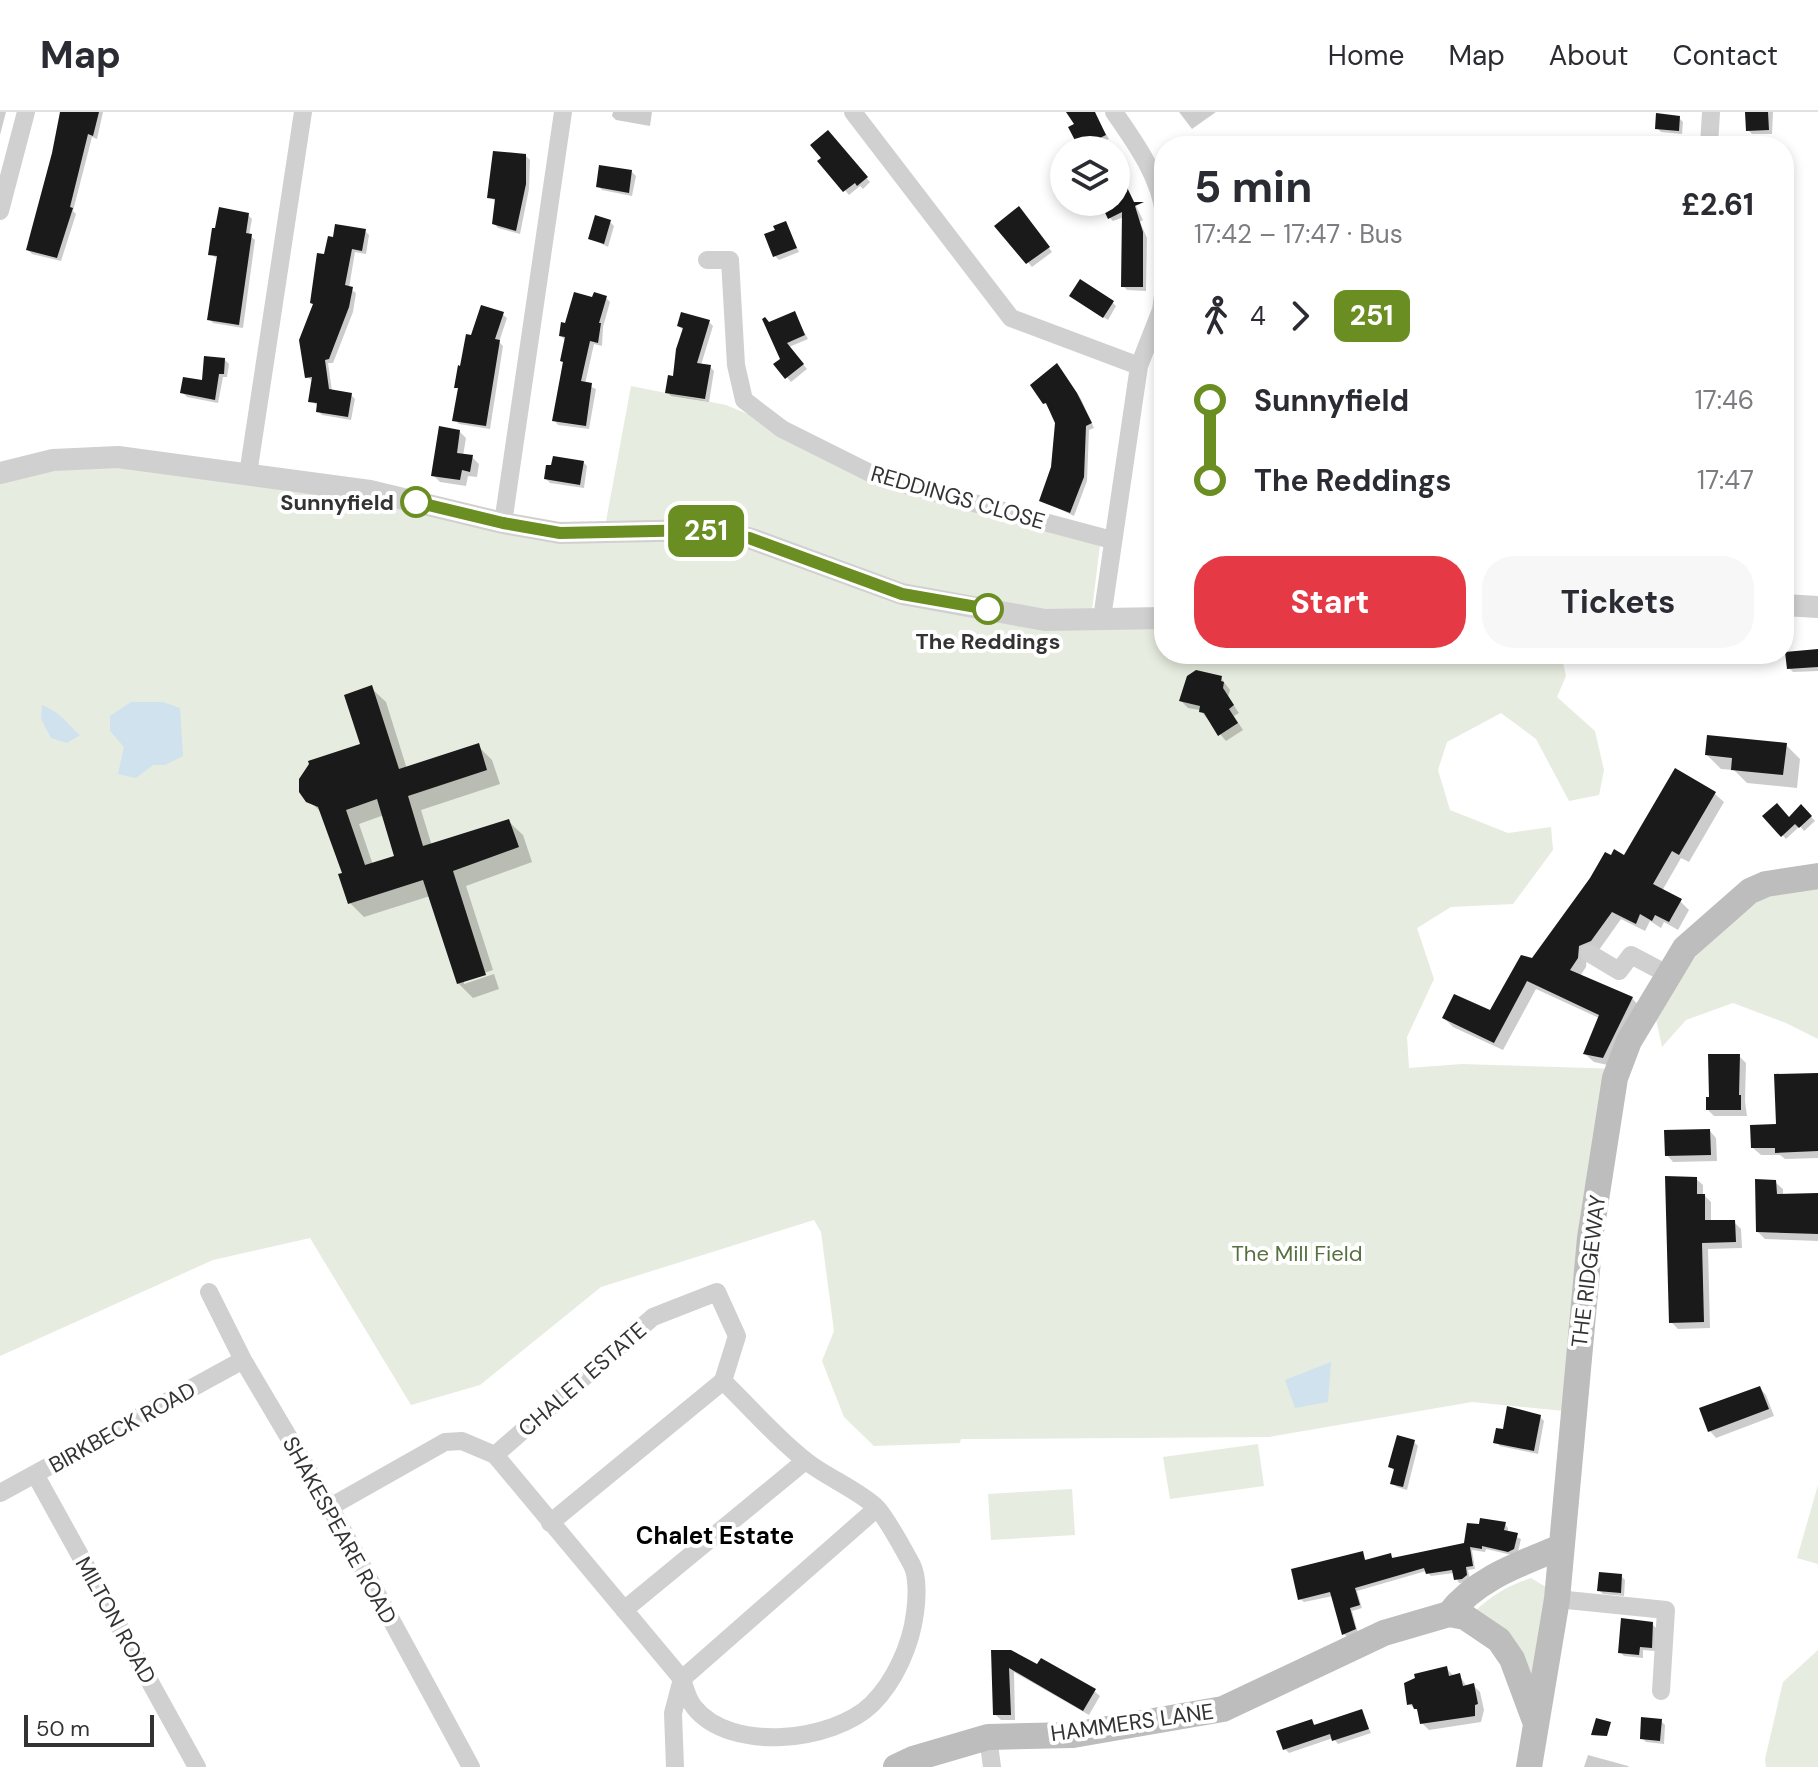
<!DOCTYPE html>
<html lang="en">
<head>
<meta charset="utf-8">
<style>
	:root { --surface:#fff; --page:#f7f7f7; --text:#2b2b33; --muted:#7c7c81; --line:#e1e1e2; --accent:#e63946 }
	body { margin:0; font-family:"DM Sans",sans-serif; background:var(--page); color:var(--text); height:100vh; display:flex; flex-direction:column; font-size:30px; white-space:nowrap }
	* { box-sizing:border-box; margin:0 }
	p { font-size:26px; color:var(--muted) }
	.icon { flex:none; width:44px; height:44px; fill:none; stroke:currentColor; stroke-width:2; stroke-linecap:round; stroke-linejoin:round }
	.map { position:relative; flex:1; overflow:hidden }
	.details { position:absolute; left:1154px; top:24px; width:640px; height:528px; display:flex; flex-direction:column; background:var(--surface); border-radius:32px; box-shadow:0 4px 12px #0003 }
	.details>* { flex:none }
	.badge { padding:0 16px; border-radius:12px; font-size:28px; line-height:52px }
	.fabs { position:absolute; left:1050px; top:24px; display:grid; gap:16px }
	.fabs a { display:grid; place-items:center; width:80px; height:80px; border-radius:50%; background:var(--surface); box-shadow:0 4px 12px #0003; font-size:40px }
	.scale { position:absolute; left:24px; bottom:20px; width:130px; box-sizing:border-box; padding-left:8px; border:4px solid #333; border-top:0; font-size:22px; line-height:28px; white-space:nowrap; color:#333; -webkit-text-stroke:6px #fff; paint-order:stroke }
	.map>.badge { position:absolute; translate:-50% -50%; box-shadow:0 0 0 4px #fff }
	.legs { display:flex; align-items:center; gap:12px; height:88px; padding:0 40px; font-size:26px }
	.legs p { margin-inline-start:auto }
	.summary { display:flex; align-items:center; justify-content:space-between; height:136px; padding:0 40px }
	h1 { font-size:44px; font-weight:700; line-height:60px }
	.primary-button { display:flex; gap:16px; margin-top:auto; padding:16px 40px }
	.primary-button a { flex:1; height:92px; border-radius:32px; background:var(--accent); color:#fff; font-size:32px; font-weight:700; line-height:92px; text-align:center }
	.primary-button a+a { background:var(--page); color:var(--text) }
	ul { padding:0 40px; list-style:none }
	li { display:flex; align-items:center; gap:28px; height:80px; font-size:30px }
	li i { display:grid; place-items:center; width:12px; height:100%; margin:0 10px; background:currentColor }
	li i::after { content:''; width:20px; height:20px; margin:-10px; border:6px solid; border-radius:50%; background:var(--surface) }
	li p { margin-inline-start:auto }
	li:first-child i { background:linear-gradient(#0000 50%,currentColor 0) }
	li:last-child i { background:linear-gradient(currentColor 50%,#0000 0) }
	header { display:flex; align-items:center; gap:48px; box-sizing:border-box; height:112px; padding:0 40px; background:var(--surface); border-bottom:2px solid var(--line) }
	header strong { font-size:38px }
	nav { display:flex; gap:44px; margin-inline-start:auto; font-size:28px }
	.map>svg:first-child { display:block }
</style>
</head>
<body>
<header>
<strong>Map</strong>
<nav><a>Home</a><a>Map</a><a>About</a><a>Contact</a></nav>
</header>
<div class="map">
<svg width="1818" height="1655" viewBox="0 0 1818 1655">
	<rect width="100%" height="100%" fill="#fff"/>
	<!-- green -->
	<path fill="#e6ecdf" d="M1609,26L1608,34H1339L1340,29Z
		M631,274L726,293L777,314L884,367L1100,433L1091,506H1164V542H1561L1566,564L1557,585L1595,619L1604,658L1599,683L1569,689L1536,627L1501,601L1447,630L1438,658L1450,698L1508,721L1551,715L1553,738L1513,792L1451,795L1417,816L1434,867L1407,925L1409,956L1462,952L1621,957L1574,1300L1472,1290L1269,1325L961,1327L960,1331L874,1334L844,1305L822,1249L834,1219L821,1120L814,1108L601,1175L480,1273L411,1293L310,1126L213,1148L0,1244V361L53,348L248,362L604,420Z
		M1818,775V927L1786,911L1733,891L1686,908L1662,935L1656,907L1697,842L1774,776Z
		M1258,1332L1264,1374L1170,1387L1163,1345Z
		M1818,1373V1452L1797,1446Z
		M1072,1377L1075,1423L991,1428L988,1382Z
		M1531,1466L1546,1475L1534,1561L1528,1563L1475,1499C1492,1483 1509,1473 1531,1466Z
		M1818,1538V1655H1766L1765,1647L1783,1570Z"/>
	<!-- water -->
	<path fill="#cfe2ee" d="M131,590H163L180,596L183,644L165,653H153L136,666L118,662L124,635L110,619V604Z
		M42,593C63,602 64,609 80,623L67,631L51,626L41,607Z
		M1331,1250L1328,1290L1295,1296L1285,1268Z"/>
	<!-- shadow -->
	<path fill="#0003" fill-rule="evenodd" d="M0,0H6L0,23Z
		M61,0H103L97,27L92,25L73,99L76,102L61,149L32,142L28,138L60,16Z
		M613,0H652L650,14L616,8L612,4Z
		M1068,0H1093L1109,27L1084,38L1081,35L1077,13Z
		M1179,0H1216L1192,17Z
		M1749,0H1773L1772,22H1752L1748,18Z
		M1679,6L1683,10L1682,22L1661,20L1657,16Z
		M832,25L870,70L863,77L860,74L849,83L820,49Z
		M526,44L530,48L529,77L520,122L498,116L494,111L497,90L489,85Z
		M632,60L636,64L632,84L602,78L598,74Z
		M1124,70L1143,108L1140,110L1147,126L1146,179L1127,178L1123,174L1124,105L1113,109L1109,105L1105,90H1116V85L1124,81Z
		M1784,82L1792,86L1790,104H1784Z
		M1023,101L1052,140L1032,155L997,114Z
		M248,103L252,107L249,123L255,128L243,216L213,211L209,207L218,147L210,142Z
		M610,110L614,114L608,135L590,126Z
		M785,111L799,140L779,148L775,144L777,119Z
		M365,119L369,123L366,142L355,140L349,176L356,181L353,200L333,251H328L332,279L351,283L355,287L351,308L322,303L318,299L319,294L310,289L314,269L306,265L315,193L326,145Z
		M606,186L610,190L603,215L602,234L594,232L585,272L596,277L589,317L558,313L554,308L566,229L561,224L566,213L593,188Z
		M1076,188L1112,190L1116,194L1108,208Z
		M794,201L808,227L789,235L807,257L791,270L776,253L782,248L769,212Z
		M502,202L507,206L499,230L503,234L490,317L459,312L455,308L460,278L456,275L473,225Z
		M709,210L713,214L701,253L710,255L714,259L709,290L671,284L667,280L675,266L684,219L679,214Z
		M225,248L229,252L227,265H223L218,291L187,285L183,281L203,270Z
		M1061,257L1081,287L1094,316L1089,318L1087,369L1074,404L1041,388L1053,355L1057,311L1045,291Z
		M459,319L466,326L463,344L472,345L479,352L477,365L468,364L466,374L440,370L433,363Z
		M583,350L587,354L584,376L550,371L546,367Z
		M1164,360V440L1157,436L1158,428L1155,425L1158,383H1162Z
		M1784,377L1790,382L1788,411L1793,416L1792,431H1784Z
		M1818,539V559L1793,560L1789,556Z
		M1585,542H1625H1608V547L1589,548Z
		M1684,542H1727L1712,547V552L1688,551L1684,547Z
		M1221,566L1230,578L1228,585L1239,601L1234,604L1243,618L1226,629L1200,598L1188,596L1181,589Z
		M371,576L386,590L407,657L478,634L492,648L500,672L421,698L432,734L508,709L523,723L532,750L466,774L493,858L464,868V872L494,862L499,877L473,886L458,871L430,784L364,805L350,791L344,762L323,702L304,684L363,633ZM384,703L397,745L373,753L359,712Z
		M1786,633L1800,647L1797,676L1747,671L1734,658L1721,657L1707,643Z
		M1676,659L1715,682L1724,690L1689,750L1681,746L1662,779L1680,789L1689,798L1678,818L1664,810L1661,816L1650,809L1645,819L1621,807L1599,838L1587,843L1586,855L1580,864L1632,886L1640,895L1612,954L1594,950L1585,942L1599,906L1536,877L1503,938L1453,915L1444,906L1491,901L1533,848L1624,746Z
		M1801,694L1815,709L1804,719L1800,714L1786,727L1765,704L1789,707Z
		M1739,944L1746,951L1745,989L1747,1004H1714L1708,998L1711,987Z
		M1818,963V1046L1785,1047L1780,1043H1761L1753,1036L1778,1014Z
		M1710,1019L1716,1026L1717,1049L1673,1050L1667,1043Z
		M1696,1067L1703,1073V1082L1711,1090V1110H1734L1741,1117L1742,1136L1708,1137L1710,1216L1678,1217L1671,1210Z
		M1775,1070L1783,1077V1084L1818,1083V1129L1765,1127L1758,1120Z
		M1760,1276L1766,1283L1774,1304L1716,1326L1710,1319Z
		M1540,1305L1544,1309L1538,1342L1500,1334L1496,1330L1504,1319Z
		M1414,1330L1418,1334L1407,1378L1397,1375L1392,1371L1395,1360L1391,1355Z
		M1505,1412L1508,1416V1421L1521,1427L1518,1440L1512,1443L1486,1437L1485,1440L1472,1438L1475,1457L1468,1458L1470,1467L1466,1470L1459,1471L1454,1461L1431,1464L1426,1459L1357,1479L1362,1496L1352,1499L1358,1521L1348,1526L1344,1522L1333,1484L1304,1490L1300,1487L1362,1442L1367,1450L1390,1443L1395,1448L1466,1433Z
		M1621,1464L1625,1468L1624,1484L1603,1482L1599,1478Z
		M1652,1512L1656,1516L1655,1539L1643,1538V1546L1624,1544L1620,1540Z
		M993,1540L1094,1579L1100,1584L1089,1603L1014,1560L1015,1608H1001L995,1602Z
		M1447,1557L1453,1563L1460,1564L1467,1575L1473,1573L1480,1580L1484,1598L1481,1610L1429,1618L1422,1611L1417,1598L1409,1592Z
		M1361,1599L1371,1621L1338,1632L1333,1626L1289,1641L1285,1637L1311,1609L1315,1613Z
		M1661,1609L1665,1613L1664,1632L1646,1630L1642,1626Z
		M1588,1643L1628,1654L1629,1655H1584Z"/>
	<!-- building -->
	<path fill="#1a1a1a" fill-rule="evenodd" d="M60,0H99L93,24L88,22L70,95L73,96L57,146L26,138L52,41Z
		M1066,0H1095L1106,23L1079,36L1068,15L1074,12Z
		M1745,0H1768L1769,18L1746,19Z
		M1656,1L1680,4L1679,19L1655,17Z
		M828,18L868,65L857,74L855,71L843,80L817,49L821,46L810,33Z
		M493,39L526,42V72L516,119L492,112L495,87L487,86Z
		M599,53L632,58L629,81L596,75Z
		M1122,65L1134,90H1144L1135,94L1143,120V175H1121L1122,100L1108,107L1100,90H1116V83L1122,80Z
		M1019,94L1050,135L1026,152L994,114Z
		M219,95L249,101L246,121L252,122L239,213L207,208L217,144L208,143L212,116H215Z
		M595,103L611,108L604,132L588,127Z
		M786,109L797,136L773,145L764,122L775,118L773,114Z
		M335,112L366,117L362,139L352,137L345,173L353,175L349,195L329,247L325,248L329,277L352,281L348,305L316,300L317,291L308,290L312,265L305,266L299,228L313,192L310,191L317,141L324,142L328,124L333,125Z
		M1080,167L1114,189L1103,206L1069,184Z
		M574,180L592,185L594,180L607,184L599,211H601L598,231L590,229L581,269L592,271L586,314L552,309L563,250L560,249L565,225L559,224L561,210L565,211Z
		M481,193L504,200L495,227L500,228L486,314L452,309L458,276H454L458,253L460,254L466,222L471,223Z
		M795,199L805,223L787,231L804,252L785,267L773,252L780,247L762,207L765,205L769,210Z
		M681,200L710,208L697,251L711,253L705,287L665,281L668,263L673,264L676,237L683,216L677,214Z
		M204,244L225,246L224,262H219L215,288L180,281L183,265L202,268Z
		M1057,251L1077,281L1092,311L1086,314L1084,365L1070,401L1039,389L1051,355L1055,311L1046,291L1043,292L1030,273Z
		M439,314L460,318L457,341L473,343L470,360L462,358L460,368L431,364Z
		M553,344L584,349L580,373L544,367L546,353H551Z
		M1818,537V555L1787,557L1785,540Z
		M1196,558L1222,564L1221,569L1224,570L1223,576L1234,593L1229,597L1238,611L1218,624L1204,601L1199,600L1200,594L1179,589L1187,564Z
		M372,573L399,657L479,631L487,658L408,684L423,734L509,707L519,735L453,759L486,863L457,872L423,768L348,792L338,762L342,761L318,695L306,690L299,680V667L309,652L308,649L360,632L344,583ZM377,687L394,744L365,753L346,698Z
		M1707,623L1787,631L1783,663L1731,658L1732,646L1705,643Z
		M1675,656L1716,680L1679,743L1672,739L1653,772L1682,787L1669,810L1655,803L1652,809L1640,802L1636,812L1612,800L1591,829L1579,834L1578,846L1570,858L1633,885L1603,946L1583,942L1599,903L1527,869L1494,931L1442,906L1454,882L1490,898L1521,843L1532,846L1590,766L1605,740L1611,743L1614,737L1624,743Z
		M1777,691L1789,705L1801,692L1812,704L1799,716L1795,712L1781,725L1762,704Z
		M1708,942H1740L1739,983H1741V998H1706V985H1709Z
		M1818,961V1039L1775,1041V1036H1751L1750,1013L1776,1012L1774,962Z
		M1710,1017L1711,1043L1665,1044L1664,1018Z
		M1665,1064L1697,1065V1082H1705V1108H1735L1736,1130L1702,1131L1704,1210L1669,1211Z
		M1755,1067L1776,1068L1777,1082L1818,1081V1122L1756,1120Z
		M1760,1274L1769,1297L1708,1320L1699,1296Z
		M1507,1294L1541,1303L1534,1339L1493,1331L1496,1316L1503,1317Z
		M1397,1323L1415,1328L1403,1375L1390,1372L1394,1357L1388,1355Z
		M1480,1406L1506,1410L1504,1418L1518,1421L1514,1437L1508,1440L1482,1434V1437L1470,1435L1473,1454L1466,1455L1467,1463L1462,1467L1454,1468L1452,1458L1426,1462L1424,1456L1355,1476L1360,1493L1350,1496L1356,1517L1342,1523L1330,1480L1298,1488L1291,1457L1363,1439L1365,1448L1391,1441L1392,1446L1464,1431L1467,1411L1479,1412Z
		M1599,1460L1622,1462L1621,1481L1597,1479Z
		M1621,1506L1653,1510L1652,1536L1640,1535L1639,1543L1618,1541Z
		M991,1538H1011L1037,1552L1041,1546L1096,1577L1083,1599L1009,1556L1011,1603H993Z
		M1447,1554L1449,1564L1460,1561L1463,1574L1474,1571L1478,1592L1475,1593V1604L1420,1612L1417,1597H1414L1412,1592L1407,1593L1404,1571L1415,1566L1414,1562Z
		M1362,1597L1369,1617L1332,1629L1330,1622L1283,1638L1276,1619L1312,1607L1314,1613Z
		M1641,1605L1662,1607L1660,1629L1640,1627Z
		M1596,1606L1611,1610L1607,1624L1591,1623Z"/>
	<g fill="none" stroke-linecap="round" stroke-linejoin="round">
		<!-- minor -->
		<path stroke="#d0d0d0" stroke-width="18" d="M853,0L1011,206L1139,254L1102,506
			M1114,0C1135,30 1160,65 1164,102
			M1709,34L1711,0
			M0,99L26,0
			M707,148H730L736,253L744,288L782,317L880,366L1112,428
			M1139,254L1161,198L1164,176
			M248,362L303,0
			M503,411L563,0
			M1589,841L1619,859L1631,843L1669,863
			M209,1180L243,1248L330,1395L471,1655
			M495,1343L653,1205L717,1180L737,1224L723,1269L550,1411
			M35,1362L197,1655
			M0,1381L243,1248
			M330,1395L445,1330L462,1329L495,1343L682,1567C685,1576 688,1588 694,1595C730,1641 833,1630 872,1592C895,1569 911,1533 915,1501C917,1487 918,1465 912,1453C905,1440 886,1406 877,1396C860,1379 826,1365 806,1349C776,1326 750,1295 723,1269
			M1557,1487L1666,1498L1661,1579
			M624,1498L805,1349
			M988,1625L992,1655
			M675,1655L673,1601L682,1567L877,1396"/>
		<!-- tertiary -->
		<path stroke="#d0d0d0" stroke-width="22" d="M0,361L53,348L118,345L370,379L503,411L560,421L701,418L749,426L902,482L1045,508L1164,506
			M1784,493L1818,495"/>
		<!-- secondary -->
		<path stroke="#bdbdbd" stroke-width="26" d="M1449,1502C1477,1466 1520,1452 1561,1435
			M896,1655L913,1647L988,1625L1073,1623L1223,1597L1384,1521L1449,1502L1465,1505L1499,1528L1512,1547L1535,1609
			M1529,1655L1557,1487L1590,1126L1615,966L1629,929L1685,836L1750,779L1766,772L1818,764"/>
	</g>
	<g fill="none" stroke-linecap="round" stroke-linejoin="round">
		<!-- line-1 casing -->
		<g stroke="#fff" stroke-width="18">
			<path id="line-1" d="M416,390L503,411L560,421L701,418L749,426L902,482L988,497"/>
		</g>
		<!-- line-1 -->
		<use href="#line-1" stroke="#6b8e23" stroke-width="12"/>
	</g>
	<!-- markers -->
	<g fill="#fff" stroke="#6b8e23" stroke-width="4">
		<circle cx="416" cy="390" r="14"/>
		<circle cx="988" cy="497" r="14"/>
	</g>
	<g text-anchor="middle" stroke-width="8" stroke-linejoin="round" paint-order="stroke">
		<!-- street labels -->
		<g font-size="22" fill="#333" stroke="#fff">
			<text transform="translate(958 385) rotate(16)" y="8">REDDINGS CLOSE</text>
			<text transform="translate(1588 1159) rotate(-83)" y="8">THE RIDGEWAY</text>
			<text transform="translate(582 1267) rotate(-41)" y="8">CHALET ESTATE</text>
			<text transform="translate(122 1315) rotate(-29)" y="8">BIRKBECK ROAD</text>
			<text transform="translate(340 1418) rotate(61)" y="8">SHAKESPEARE ROAD</text>
			<text transform="translate(116 1508) rotate(61)" y="8">MILTON ROAD</text>
			<text transform="translate(1132 1610) rotate(-8)" y="8">HAMMERS LANE</text>
		</g>
		<!-- stop labels -->
		<g font-size="22" font-weight="bold" fill="#333" stroke="#fff" text-anchor="end">
			<text x="394" y="398">Sunnyfield</text>
			<text x="988" y="537" text-anchor="middle">The Reddings</text>
		</g>
		<!-- park labels -->
		<g font-size="22" fill="#56703f" stroke="#fff">
			<text x="1297" y="1149">The Mill Field</text>
		</g>
		<!-- neighbourhood labels -->
		<g font-size="24" font-weight="bold" fill="#000" stroke="#fff">
			<text x="715" y="1432">Chalet Estate</text>
		</g>
	</g>
</svg>
<div class="fabs">
<a><svg class="icon" aria-label="layers" viewBox="0 0 24 24"><path d="M12 4l9 5-9 5-9-5zM3 14l9 5 9-5"/></svg></a>
</div>
<div class="scale">50 m</div>
<b class="badge" style="left:706px;top:419px;background:#6b8e23;color:#fff">251</b>
<section class="details">
<div class="summary"><div><h1>5 min</h1><p>17:42 – 17:47 · Bus</p></div><b>£2.61</b></div>
<div class="legs"><svg class="icon" aria-label="walk" viewBox="0 0 24 24"><circle cx="13" cy="4" r="2"/><path d="M13 8l-2 6 4 7M11 14l-3 7M7 12l3-4h3l4 4"/></svg>4<svg class="icon" aria-label="forward" viewBox="0 0 24 24"><path d="M9 5l7 7-7 7"/></svg><b class="badge" style="background:#6b8e23;color:#fff">251</b></div>
<ul>
<li><i style="color:#6b8e23"></i><b>Sunnyfield</b><p>17:46</p></li>
<li><i style="color:#6b8e23"></i><b>The Reddings</b><p>17:47</p></li>
</ul>
<div class="primary-button"><a>Start</a><a>Tickets</a></div>
</section>
</div>
</body>
</html>
